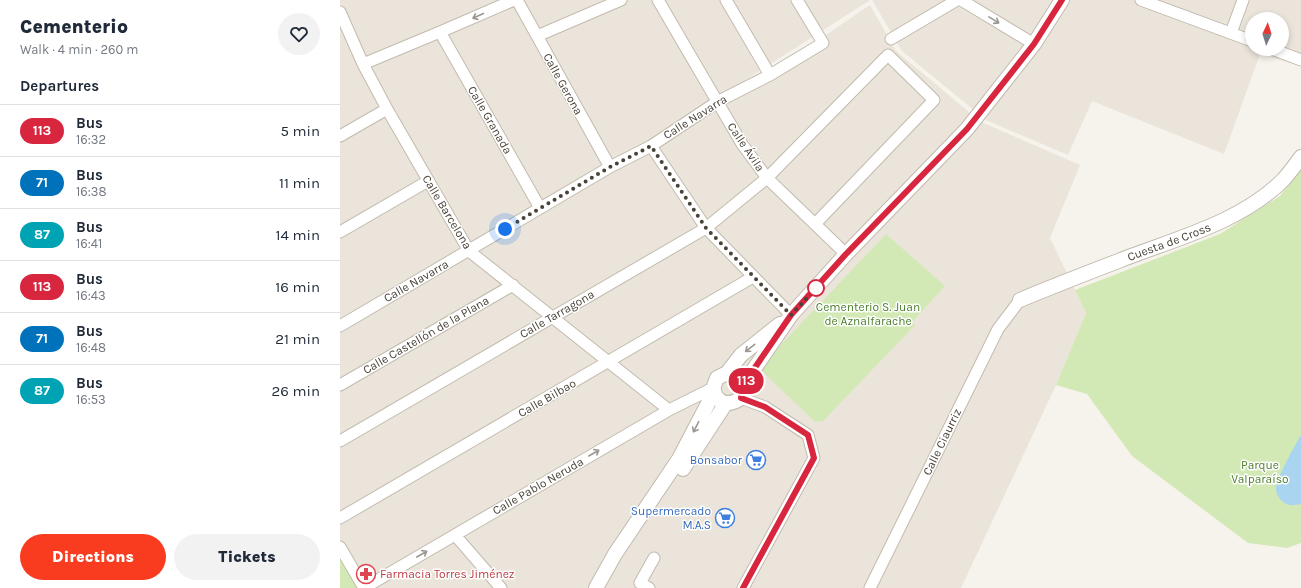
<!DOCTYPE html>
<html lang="en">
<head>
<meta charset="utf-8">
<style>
	:root { --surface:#fff; --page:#f2f2f3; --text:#1f2937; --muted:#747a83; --line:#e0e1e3; --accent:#f93c1f }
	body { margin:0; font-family:Karla,sans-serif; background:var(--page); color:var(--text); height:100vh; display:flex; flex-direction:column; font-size:15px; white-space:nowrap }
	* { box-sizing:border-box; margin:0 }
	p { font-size:13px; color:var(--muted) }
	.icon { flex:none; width:22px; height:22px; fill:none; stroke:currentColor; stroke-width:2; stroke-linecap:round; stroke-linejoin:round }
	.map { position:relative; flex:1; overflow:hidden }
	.side { display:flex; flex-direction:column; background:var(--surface); width:340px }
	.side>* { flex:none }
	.badge { padding:0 8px; border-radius:13px; font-size:14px; line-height:26px }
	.needle { width:26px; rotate:4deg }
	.buttons { position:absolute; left:905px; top:12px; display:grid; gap:8px }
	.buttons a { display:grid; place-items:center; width:44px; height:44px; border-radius:50%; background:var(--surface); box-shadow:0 2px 6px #0003; font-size:20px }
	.you { position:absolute; width:20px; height:20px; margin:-10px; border:3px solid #fff; border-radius:50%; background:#1a73e8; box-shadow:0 0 0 6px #1a73e833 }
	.map>.badge { position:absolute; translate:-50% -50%; box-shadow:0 0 0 2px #fff }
	h2 { padding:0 20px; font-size:15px; line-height:36px }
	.round { display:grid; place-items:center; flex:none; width:42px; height:42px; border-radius:21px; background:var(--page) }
	.head { display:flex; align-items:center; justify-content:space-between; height:68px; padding:0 20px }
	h1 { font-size:19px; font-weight:800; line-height:30px }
	.primary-button { display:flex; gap:8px; margin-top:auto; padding:8px 20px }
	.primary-button a { flex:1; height:46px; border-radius:24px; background:var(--accent); color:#fff; font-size:16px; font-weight:800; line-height:46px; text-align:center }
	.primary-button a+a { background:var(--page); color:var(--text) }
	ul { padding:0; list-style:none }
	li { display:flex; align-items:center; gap:12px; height:52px; padding:0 20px; border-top:1px solid var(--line) }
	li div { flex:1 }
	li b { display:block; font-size:15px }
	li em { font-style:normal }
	li .badge { min-width:44px; font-weight:700; text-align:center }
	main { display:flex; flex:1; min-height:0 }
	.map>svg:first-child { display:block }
</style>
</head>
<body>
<main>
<section class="side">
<div class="head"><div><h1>Cementerio</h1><p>Walk · 4 min · 260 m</p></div><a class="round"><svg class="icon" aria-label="heart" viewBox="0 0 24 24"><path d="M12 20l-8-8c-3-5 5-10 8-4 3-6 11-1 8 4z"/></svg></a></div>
<h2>Departures</h2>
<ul>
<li><span class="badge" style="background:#d7263d;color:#fff">113</span><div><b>Bus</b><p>16:32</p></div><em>5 min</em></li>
<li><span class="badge" style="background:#0072bc;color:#fff">71</span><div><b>Bus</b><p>16:38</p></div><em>11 min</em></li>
<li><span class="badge" style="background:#00a3b4;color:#fff">87</span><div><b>Bus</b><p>16:41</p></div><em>14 min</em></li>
<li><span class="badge" style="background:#d7263d;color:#fff">113</span><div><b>Bus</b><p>16:43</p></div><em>16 min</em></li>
<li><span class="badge" style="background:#0072bc;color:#fff">71</span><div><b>Bus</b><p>16:48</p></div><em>21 min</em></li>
<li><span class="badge" style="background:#00a3b4;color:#fff">87</span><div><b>Bus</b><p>16:53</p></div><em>26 min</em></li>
</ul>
<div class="primary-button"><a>Directions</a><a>Tickets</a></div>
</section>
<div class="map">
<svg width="961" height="588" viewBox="0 0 961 588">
	<rect width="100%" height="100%" fill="#f6f3ec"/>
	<!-- residential -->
	<path fill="#eae4da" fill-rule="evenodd" d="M0,0H316L377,109L530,5L556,51L641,122L740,165L710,238L746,313L716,385L621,588H0Z
		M324,0H530L379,97Z
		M532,0H961V66L920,54L884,154L752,101L728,155L646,120L562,51ZM912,19H942V49H912Z"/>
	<!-- green -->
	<path fill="#d3e9b5" d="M961,167V543L947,548L908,543L792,456L747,394L716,385L746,313L735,290L880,234L940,196Z
		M546,234L605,286L572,322L575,325L483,421L475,422L419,368Z
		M0,549L21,588H0Z"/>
	<!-- water -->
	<path fill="#a9d5f1" d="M961,435V504C954,506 946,506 941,500C938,497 936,493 936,489C936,479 955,445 961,435Z"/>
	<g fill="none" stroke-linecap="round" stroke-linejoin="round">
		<!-- minor casing -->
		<g stroke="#c2baae" stroke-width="13">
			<path id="minor" d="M177,0L270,167
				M318,0L402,144L427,178L506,254
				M386,0L430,75
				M621,0L694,44
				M801,0L912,41
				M0,12L23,64L47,109L129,251L329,410
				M100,32L200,208
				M891,33L903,0
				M197,36L281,0
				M551,39L617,0
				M932,49L961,60
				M23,64L100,32L174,0
				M0,136L47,109
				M311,146L366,228L451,315
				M0,232L88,181
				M0,326L270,167L311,146L377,102L430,75L483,43L457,0
				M0,385L173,285
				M401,398L425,407L468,435L474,458L403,588
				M0,441L366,228L427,178L548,55L594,100L475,224
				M0,518L413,277
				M115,535L161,588
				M0,547L24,588
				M24,588L329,410L373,388
				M309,588L300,583L314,558
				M530,588L658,329L680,300"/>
		</g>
		<!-- tertiary casing -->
		<g stroke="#c2baae" stroke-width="16">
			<g id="tertiary">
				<path id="s1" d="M680,300C718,284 755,270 794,255C845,236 905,219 944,179C950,172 956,164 961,157"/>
				<path d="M387,373L397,376L403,385L401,398C393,404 382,406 376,396C374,393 373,391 374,387C374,384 376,381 377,378L387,373L401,355L440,324"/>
				<path d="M403,385L451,315L506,254L627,129L694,44L722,0"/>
				<path d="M343,469L386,403"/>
				<path d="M256,588L275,554L339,459L374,392"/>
			</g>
		</g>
		<!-- minor -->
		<use href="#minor" stroke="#fff" stroke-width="11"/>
		<!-- tertiary -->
		<use href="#tertiary" stroke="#fff" stroke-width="14"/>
	</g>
	<!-- one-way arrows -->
	<defs><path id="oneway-shaft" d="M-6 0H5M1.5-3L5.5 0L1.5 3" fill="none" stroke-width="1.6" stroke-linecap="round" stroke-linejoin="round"/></defs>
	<g stroke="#9b9892">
		<use href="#oneway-shaft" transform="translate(138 16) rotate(156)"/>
		<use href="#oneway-shaft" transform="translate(654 20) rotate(31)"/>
		<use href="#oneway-shaft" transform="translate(410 348) rotate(142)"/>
		<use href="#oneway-shaft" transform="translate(356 427) rotate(117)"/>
		<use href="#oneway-shaft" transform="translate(254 453) rotate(-30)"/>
		<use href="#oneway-shaft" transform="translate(82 554) rotate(-30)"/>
	</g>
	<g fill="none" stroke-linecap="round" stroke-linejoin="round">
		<!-- line casing -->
		<g stroke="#fff" stroke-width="9">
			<path id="line" d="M403,588L474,458L468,435L425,407L401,398L403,385L451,315L506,254L627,129L694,44L722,0"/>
		</g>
		<!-- line -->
		<use href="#line" stroke="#d7263d" stroke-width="6"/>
		<!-- walk -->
		<path stroke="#4a4339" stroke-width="4" stroke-dasharray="0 7.2" d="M165,229L270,167L311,146L366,228L451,315L478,286L476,288"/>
	</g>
	<!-- icons -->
	<defs>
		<g id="supermarket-ring" transform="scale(1)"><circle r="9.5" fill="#fff" stroke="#3f7fe0" stroke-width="1.5"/><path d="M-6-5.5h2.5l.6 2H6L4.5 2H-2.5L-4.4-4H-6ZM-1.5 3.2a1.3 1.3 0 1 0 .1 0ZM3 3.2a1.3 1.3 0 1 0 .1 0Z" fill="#3f7fe0"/></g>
		<g id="pharmacy-ring" transform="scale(1)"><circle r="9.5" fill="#fff" stroke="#e0444e" stroke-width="1.5"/><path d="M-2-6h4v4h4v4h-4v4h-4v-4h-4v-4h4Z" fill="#e0444e"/></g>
	</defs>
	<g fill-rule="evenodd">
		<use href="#supermarket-ring" x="416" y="460"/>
		<use href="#supermarket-ring" x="385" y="518"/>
		<use href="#pharmacy-ring" x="26" y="574"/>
	</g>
	<!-- markers -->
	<circle fill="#fff" stroke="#d7263d" stroke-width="2" cx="476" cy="288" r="8"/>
	<g text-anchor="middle" stroke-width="3" stroke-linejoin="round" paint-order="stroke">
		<!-- street labels -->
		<g font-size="12" fill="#4a4339" stroke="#fff">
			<text transform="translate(223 84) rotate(61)" y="4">Calle Gerona</text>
			<text transform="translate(355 117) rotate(-32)" y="4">Calle Navarra</text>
			<text transform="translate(150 120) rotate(60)" y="4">Calle Granada</text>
			<text transform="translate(406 147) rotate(56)" y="4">Calle Ávila</text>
			<text transform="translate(107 212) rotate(59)" y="4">Calle Barcelona</text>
			<text dy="4" stroke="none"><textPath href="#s1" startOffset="160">Cuesta de Cross</textPath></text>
			<text transform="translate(76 281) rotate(-30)" y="4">Calle Navarra</text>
			<text transform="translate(217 314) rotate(-30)" y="4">Calle Tarragona</text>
			<text transform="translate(86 335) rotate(-30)" y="4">Calle Castellón de la Plana</text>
			<text transform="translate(207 398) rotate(-30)" y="4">Calle Bilbao</text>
			<text transform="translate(602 442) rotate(-64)" y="4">Calle Ciaurriz</text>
			<text transform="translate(198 486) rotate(-30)" y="4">Calle Pablo Neruda</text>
		</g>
		<!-- park labels -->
		<g font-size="12" fill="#4c7e2b" stroke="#fff">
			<text x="528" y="311">Cementerio S. Juan<tspan x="528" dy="14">de Aznalfarache</tspan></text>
			<text x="920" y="469">Parque<tspan x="920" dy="14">Valparaíso</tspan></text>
		</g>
		<!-- shop labels -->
		<g font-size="12" fill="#366cbe" stroke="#fff" text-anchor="end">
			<text x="402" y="464">Bonsabor</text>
			<text x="371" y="515">Supermercado<tspan x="371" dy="14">M.A.S</tspan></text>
		</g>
		<!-- health labels -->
		<g font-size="12" fill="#be3a42" stroke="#fff" text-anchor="start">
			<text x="40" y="578">Farmacia Torres Jiménez</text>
		</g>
	</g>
</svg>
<div class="buttons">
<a><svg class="needle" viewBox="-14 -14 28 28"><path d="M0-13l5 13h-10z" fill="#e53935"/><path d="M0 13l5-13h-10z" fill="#747a83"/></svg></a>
</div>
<div class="you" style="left:165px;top:229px"></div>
<b class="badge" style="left:406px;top:381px;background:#d7263d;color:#fff">113</b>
</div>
</main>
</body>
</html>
